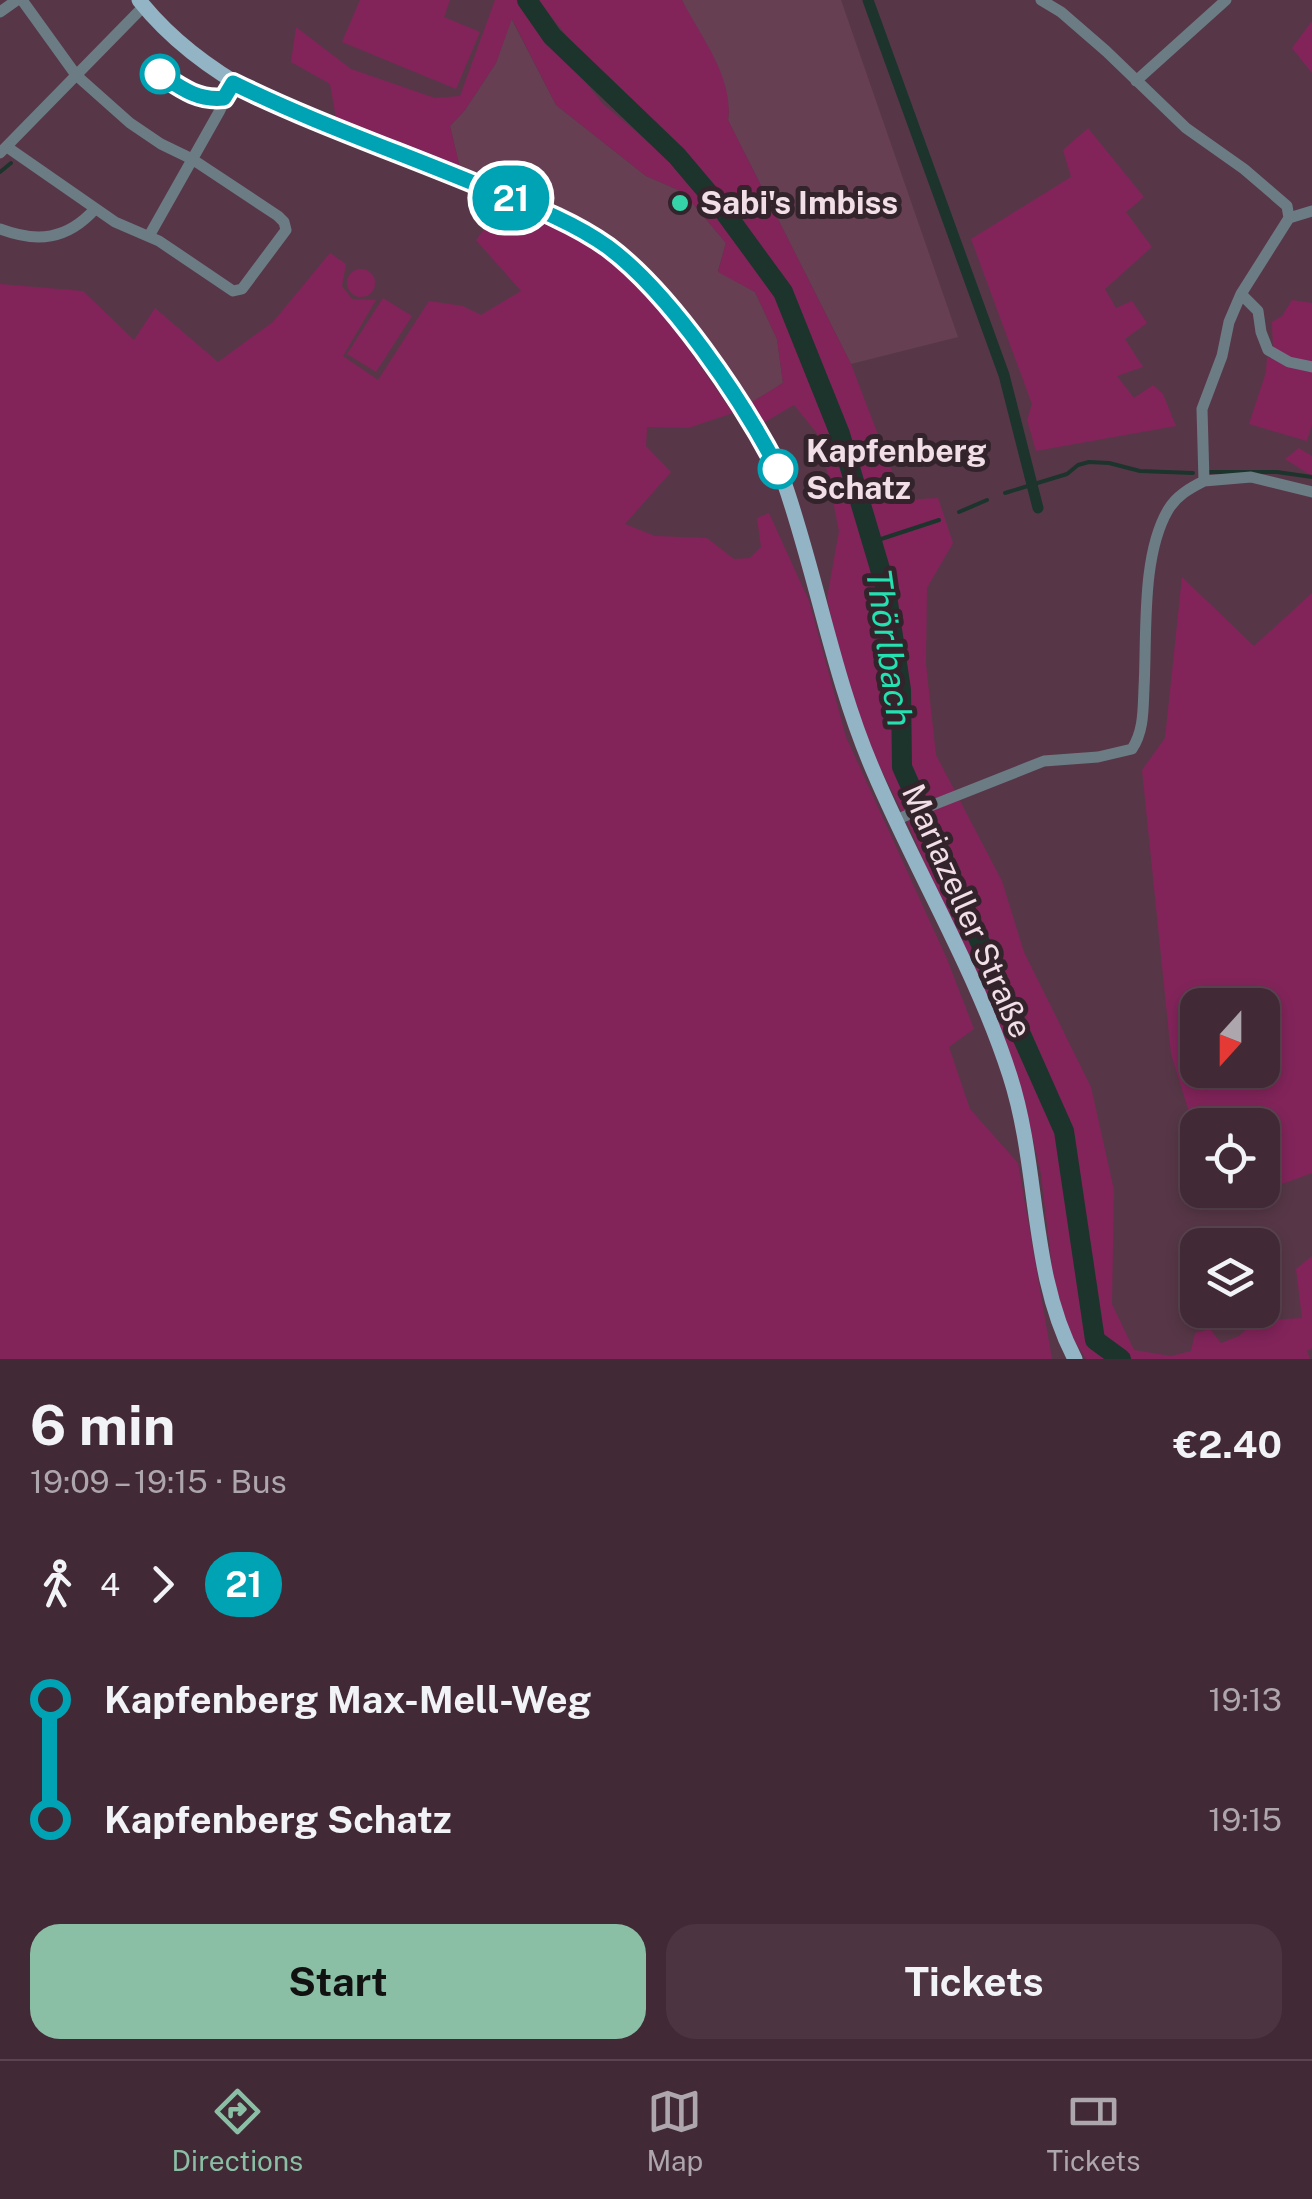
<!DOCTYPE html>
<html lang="en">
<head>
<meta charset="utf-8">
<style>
	:root { --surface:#412935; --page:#4c3541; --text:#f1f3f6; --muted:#aea6ad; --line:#5a4550; --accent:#8abfa5 }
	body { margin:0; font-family:"Public Sans",sans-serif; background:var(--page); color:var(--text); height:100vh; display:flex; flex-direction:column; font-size:38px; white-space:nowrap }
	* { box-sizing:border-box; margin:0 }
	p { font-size:32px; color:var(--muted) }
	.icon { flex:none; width:55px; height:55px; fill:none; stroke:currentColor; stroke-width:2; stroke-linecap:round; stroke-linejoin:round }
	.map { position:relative; height:1359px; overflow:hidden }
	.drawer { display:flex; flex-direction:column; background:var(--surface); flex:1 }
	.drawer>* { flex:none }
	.badge { padding:0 20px; border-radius:32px; font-size:35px; line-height:65px }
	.needle { width:65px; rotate:201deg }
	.fabs { position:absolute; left:1180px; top:988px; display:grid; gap:20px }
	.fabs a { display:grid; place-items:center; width:100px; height:100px; border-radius:20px; background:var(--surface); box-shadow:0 5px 15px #0003,0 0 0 2px var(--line); font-size:50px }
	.map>.badge { position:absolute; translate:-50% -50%; box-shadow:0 0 0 5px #fff }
	.legs { display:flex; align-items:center; gap:15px; height:110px; padding:0 30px; font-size:32px }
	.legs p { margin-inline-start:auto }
	.summary { display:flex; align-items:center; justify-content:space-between; height:170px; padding:0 30px }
	h1 { font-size:55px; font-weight:700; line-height:75px }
	.primary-button { display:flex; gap:20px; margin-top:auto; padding:20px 30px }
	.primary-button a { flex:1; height:115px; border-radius:30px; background:var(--accent); color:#111; font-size:40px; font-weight:700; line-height:115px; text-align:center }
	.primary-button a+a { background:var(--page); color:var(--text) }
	ul { padding:0 30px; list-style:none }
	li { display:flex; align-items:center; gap:35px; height:120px; font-size:38px }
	li i { display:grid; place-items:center; width:15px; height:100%; margin:0 12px; background:currentColor }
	li i::after { content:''; width:25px; height:25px; margin:-12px; border:8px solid; border-radius:50%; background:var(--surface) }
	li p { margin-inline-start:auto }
	li:first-child i { background:linear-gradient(#0000 50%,currentColor 0) }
	li:last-child i { background:linear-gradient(currentColor 50%,#0000 0) }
	.menu { display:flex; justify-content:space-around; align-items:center; height:140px; border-top:2px solid var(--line); background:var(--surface); font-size:28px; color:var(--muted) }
	.menu a { display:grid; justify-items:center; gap:5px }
	.menu .selected { color:var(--accent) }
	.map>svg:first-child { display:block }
</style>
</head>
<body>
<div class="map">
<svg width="1312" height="1359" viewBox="0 0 1312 1359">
	<rect width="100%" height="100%" fill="#573747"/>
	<!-- built -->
	<path fill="#663f52" d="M682,0H841L958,337L851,364L728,120L729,110Z
		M511,18L556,105L646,176L683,192L726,243L718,271L755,292L777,339L783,383L749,404L697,335L570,219L460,168L450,126L465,110L496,63Z"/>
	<!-- green -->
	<path fill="#82245a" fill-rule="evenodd" d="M360,0H450L444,17L480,32L456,89L342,42Z
		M495,0H520L603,104L650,143L708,198L768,281L813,384L871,564L892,662L899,769L1049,1114L1068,1169L1087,1335L1110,1359H1086L1068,1331L1054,1284L1041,1174L1025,1104L909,826L863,733L843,674L827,598L839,531L820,437L794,405L760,425L749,404L783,383L777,339L755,292L718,272L726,243L683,192L646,176L556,105L512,19L496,63L465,110L450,126L460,168L336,118L330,84L291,62L296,27L351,69L435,98L460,96Z
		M538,0H682C700,36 734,77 728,120L851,364L903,500L938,498L953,543L927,588L926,664L936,755L1002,881L1024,952L1091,1087L1114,1190L1112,1304L1134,1350L1171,1356L1191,1351L1195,1333L1210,1329L1221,1343L1239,1336L1255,1321L1302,1318L1296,1269L1312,1256V1348L1307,1351L1310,1359H1131L1102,1339L1073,1145L1055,1093L907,763L909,686L891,586L873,515L827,380L788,289L692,159L581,54Z
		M1312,21V73L1292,48Z
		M1088,128L1144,197L1126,212L1152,247L1105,289L1116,308L1132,301L1147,323L1125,339L1143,367L1117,376L1134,398L1153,385L1163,394L1176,426L1036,451L1027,420L1032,404L971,239L1071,177L1063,150Z
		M502,206C537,220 575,234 606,257C657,298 696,360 733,413L688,428L647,427L646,446L671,472L625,524L655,536L707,538L734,559L750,558L761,547L757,518L769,513L809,601L846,737L947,959L974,1029L949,1047L970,1109L1018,1163L1052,1359H0V284L83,291L134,340L155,308L218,362L273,322L330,253L346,264L342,286L352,299L376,300L343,356L378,380L429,301L463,306L481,315L521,291L476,240Z
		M347 283a14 14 0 1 1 28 0a14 14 0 1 1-28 0Z
		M383,298L412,316L376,372L347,354Z
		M1292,300L1312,303V363L1282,357L1273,349L1272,322L1282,316Z
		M1267,357L1291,367L1312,370V424L1307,441L1249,424L1266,372Z
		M1299,448L1312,456V476L1285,459Z
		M1182,577L1254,646L1312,593V1173L1220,1207L1214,1190H1262V1125H1198L1197,1138L1171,1054L1142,770L1165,738ZM1198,1005H1262V1070H1198Z"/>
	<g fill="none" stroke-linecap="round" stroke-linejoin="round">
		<!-- stream -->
		<path stroke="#1d342c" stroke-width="4" d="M0,172L11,163
			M1209,472H1277L1312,477
			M1005,493L1067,474L1078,465L1089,462L1109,463L1140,471L1193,473
			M959,512L987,500
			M872,542L939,520"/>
		<!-- canal -->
		<path stroke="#1d342c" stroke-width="11" d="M868,0L1004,375L1038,508"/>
		<!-- river -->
		<path stroke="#1d342c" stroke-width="20" d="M527,0L552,36L677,156L726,214L783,292L840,434L886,589L901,690L902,767L1064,1131L1095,1340L1121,1359"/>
		<!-- minor -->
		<path stroke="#6c7c84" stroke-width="11" d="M0,12L17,0
			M1136,81L1226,0
			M7,147L115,222L159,241L233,291L242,289L286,230L284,222L278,216L192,159L161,144L130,123L76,75L22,0
			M0,153L144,6
			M1289,218L1312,211
			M0,229C37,243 67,240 95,209
			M149,236L219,112L233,83
			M1241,294L1258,311L1261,332L1268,350L1289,362L1312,367
			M1204,481L1251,477L1312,492
			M895,820L1044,761L1098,757L1132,749C1144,731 1143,709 1144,688C1147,635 1141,556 1168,510C1176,496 1190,488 1204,481L1202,409L1222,356L1229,322L1241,294L1289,218L1287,206L1244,169L1186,128L1106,51L1061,12L1041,0"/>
		<!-- major -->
		<path stroke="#92b4c4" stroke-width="15" d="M139,0C248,137 446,149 589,235C622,254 648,284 673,313C705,352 768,436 784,482C817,577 833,677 873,770C916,872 976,970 1010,1076C1040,1169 1029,1272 1075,1359"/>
	</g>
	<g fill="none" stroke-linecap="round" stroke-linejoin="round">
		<!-- line-1 casing -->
		<g stroke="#fff" stroke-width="22">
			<path id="line-1" d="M160,74C181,88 198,101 224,98L233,83C312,122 396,151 478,185C522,203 569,219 608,247C671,294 742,400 778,469"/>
		</g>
		<!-- line-1 -->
		<use href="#line-1" stroke="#00a3b4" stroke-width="15"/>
	</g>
	<!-- markers -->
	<g fill="#fff" stroke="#00a3b4" stroke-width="5">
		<circle cx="160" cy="74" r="18"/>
		<circle cx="778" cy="469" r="18"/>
	</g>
	<circle fill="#34d4a8" stroke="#33242b" stroke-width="4" cx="680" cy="203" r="10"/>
	<g text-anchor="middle" stroke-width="10" stroke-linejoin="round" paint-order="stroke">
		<!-- poi labels -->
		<g font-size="32" font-weight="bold" fill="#f2dee7" stroke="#33242b" text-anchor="start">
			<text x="700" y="214">Sabi's Imbiss</text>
		</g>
		<!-- stop labels -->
		<g font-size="32" font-weight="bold" fill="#f2dee7" stroke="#33242b" text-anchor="start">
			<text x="806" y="462">Kapfenberg<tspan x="806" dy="37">Schatz</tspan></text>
		</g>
		<!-- street labels -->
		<g font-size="32" fill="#f2dee7" stroke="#33242b">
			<text transform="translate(967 911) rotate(66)" y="11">Mariazeller Straße</text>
		</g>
		<!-- water labels -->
		<g font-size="35" font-style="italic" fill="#23e1b0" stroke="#33242b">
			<text transform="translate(889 648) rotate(82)" y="12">Thörlbach</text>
		</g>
	</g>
</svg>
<div class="fabs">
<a><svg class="needle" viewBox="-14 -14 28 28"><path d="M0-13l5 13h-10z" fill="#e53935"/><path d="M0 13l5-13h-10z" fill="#aea6ad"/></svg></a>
<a><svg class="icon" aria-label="locate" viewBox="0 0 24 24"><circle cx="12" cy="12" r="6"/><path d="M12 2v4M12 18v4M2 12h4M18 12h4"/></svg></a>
<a><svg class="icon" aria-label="layers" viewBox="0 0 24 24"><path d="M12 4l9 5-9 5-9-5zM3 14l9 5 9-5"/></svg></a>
</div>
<b class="badge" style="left:511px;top:198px;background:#00a3b4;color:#fff">21</b>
</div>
<section class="drawer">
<div class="summary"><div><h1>6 min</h1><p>19:09 – 19:15 · Bus</p></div><b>€2.40</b></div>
<div class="legs"><svg class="icon" aria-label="walk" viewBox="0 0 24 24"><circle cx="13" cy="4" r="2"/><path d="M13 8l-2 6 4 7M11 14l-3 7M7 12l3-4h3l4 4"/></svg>4<svg class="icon" aria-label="forward" viewBox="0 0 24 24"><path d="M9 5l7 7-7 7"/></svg><b class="badge" style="background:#00a3b4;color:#fff">21</b></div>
<ul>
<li><i style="color:#00a3b4"></i><b>Kapfenberg Max-Mell-Weg</b><p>19:13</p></li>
<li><i style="color:#00a3b4"></i><b>Kapfenberg Schatz</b><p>19:15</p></li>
</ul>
<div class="primary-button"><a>Start</a><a>Tickets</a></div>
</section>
<nav class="menu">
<a class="selected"><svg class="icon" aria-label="directions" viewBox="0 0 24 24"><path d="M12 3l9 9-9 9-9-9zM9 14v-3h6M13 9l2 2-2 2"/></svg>Directions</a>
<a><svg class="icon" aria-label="map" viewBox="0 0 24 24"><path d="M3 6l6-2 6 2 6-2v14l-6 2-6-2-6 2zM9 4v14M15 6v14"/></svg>Map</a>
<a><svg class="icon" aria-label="tickets" viewBox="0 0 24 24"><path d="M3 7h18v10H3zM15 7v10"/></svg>Tickets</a>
</nav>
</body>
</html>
